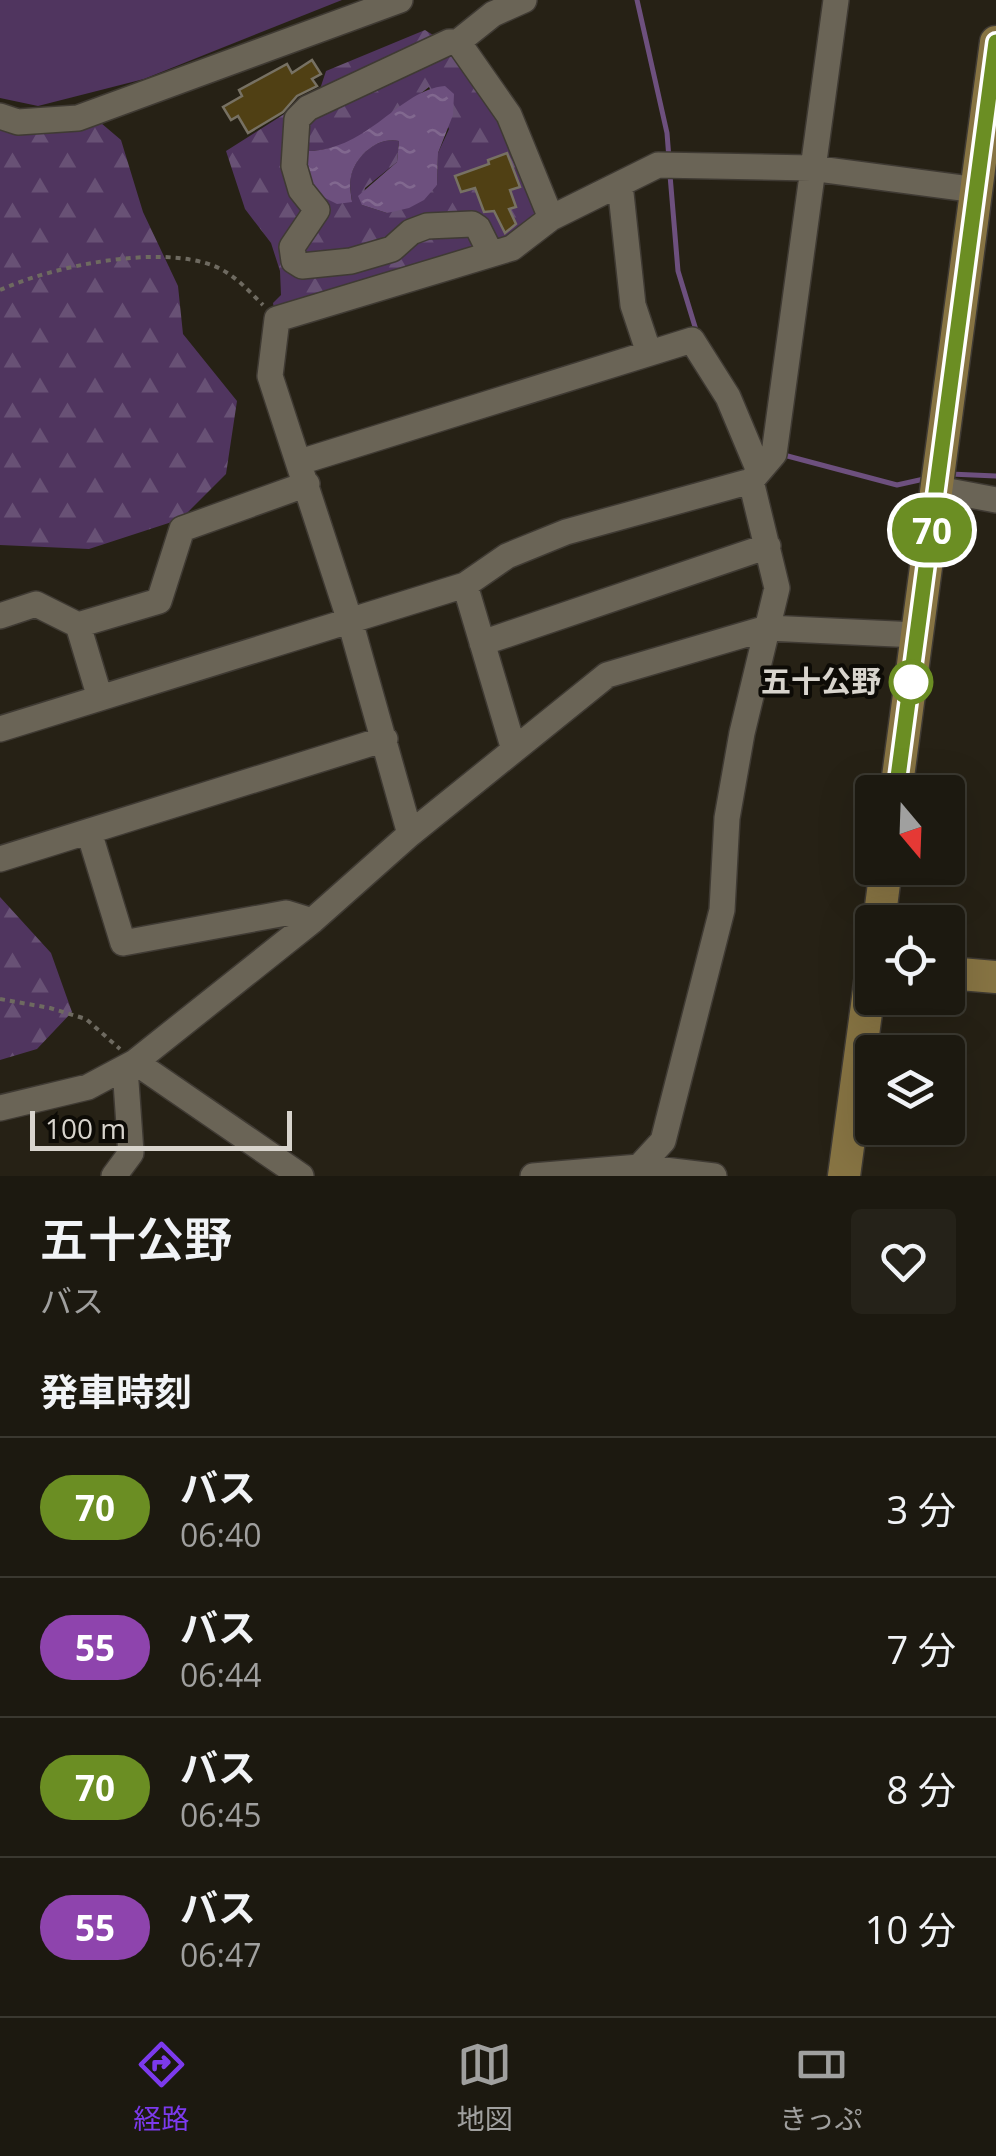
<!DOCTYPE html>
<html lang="ja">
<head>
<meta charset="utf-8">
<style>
	:root { --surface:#1c1910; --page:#252219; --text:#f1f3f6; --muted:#a0a09f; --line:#3a3830; --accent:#7c3aed }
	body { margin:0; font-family:"Open Sans","Noto Sans JP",sans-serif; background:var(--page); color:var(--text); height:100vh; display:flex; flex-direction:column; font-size:38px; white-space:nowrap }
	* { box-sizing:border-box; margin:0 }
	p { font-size:32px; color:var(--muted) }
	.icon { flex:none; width:55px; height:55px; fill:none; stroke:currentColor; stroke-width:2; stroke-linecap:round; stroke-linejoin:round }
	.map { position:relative; height:1176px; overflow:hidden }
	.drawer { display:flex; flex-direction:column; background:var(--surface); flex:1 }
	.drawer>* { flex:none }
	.badge { padding:0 20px; border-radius:32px; font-size:35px; line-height:65px }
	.needle { width:65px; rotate:161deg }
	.fabs { position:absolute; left:855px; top:775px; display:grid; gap:20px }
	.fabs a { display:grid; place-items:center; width:110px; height:110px; border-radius:10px; background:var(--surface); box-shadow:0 10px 40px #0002,0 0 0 2px var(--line); font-size:50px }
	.scale { position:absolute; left:30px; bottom:25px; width:262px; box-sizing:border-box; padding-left:10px; border:5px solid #d8d4cd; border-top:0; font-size:28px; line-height:35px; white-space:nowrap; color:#d8d4cd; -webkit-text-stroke:8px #0d0b06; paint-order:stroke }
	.map>.badge { position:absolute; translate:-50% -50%; box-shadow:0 0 0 5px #fff }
	h2 { padding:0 40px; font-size:38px; line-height:90px }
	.round { display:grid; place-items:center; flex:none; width:105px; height:105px; border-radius:10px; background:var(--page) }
	.overview { display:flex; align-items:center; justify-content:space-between; height:170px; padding:0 40px }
	h1 { font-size:48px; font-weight:600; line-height:75px }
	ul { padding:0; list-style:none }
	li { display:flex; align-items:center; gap:30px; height:140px; padding:0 40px; border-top:2px solid var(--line) }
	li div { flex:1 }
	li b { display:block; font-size:38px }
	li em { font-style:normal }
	li .badge { min-width:110px; font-weight:700; text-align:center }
	.tab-bar { display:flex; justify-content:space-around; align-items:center; height:140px; border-top:2px solid var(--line); background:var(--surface); font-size:28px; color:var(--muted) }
	.tab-bar a { display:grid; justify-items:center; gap:5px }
	.tab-bar .on { color:var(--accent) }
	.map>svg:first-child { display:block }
</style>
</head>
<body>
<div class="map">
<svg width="996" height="1176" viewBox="0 0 996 1176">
	<defs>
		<pattern id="forest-firs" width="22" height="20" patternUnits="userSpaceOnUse" patternTransform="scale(2.5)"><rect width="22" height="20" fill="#50355f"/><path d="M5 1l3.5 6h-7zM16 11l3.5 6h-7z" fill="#685175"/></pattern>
		<pattern id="water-ripples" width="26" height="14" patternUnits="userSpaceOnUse" patternTransform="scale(2.5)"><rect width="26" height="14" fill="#6d507e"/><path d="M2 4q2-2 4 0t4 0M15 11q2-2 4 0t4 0" fill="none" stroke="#81688f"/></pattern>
	</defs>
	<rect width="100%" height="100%" fill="#262115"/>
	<!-- forest -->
	<path fill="url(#forest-firs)" fill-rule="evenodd" d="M425,30L455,49L504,120L541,215L505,242L274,309L273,303L281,295L280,271L271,243L245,209L226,151L319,92L326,71ZM429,87L449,129L438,153L437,185L387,213L362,205L365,188L397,162L399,141C378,136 356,155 351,176C349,183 351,194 352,201L309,151C356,150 393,114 429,87Z
		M101,123L121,140L143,212L178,286L183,334L237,401L226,474L181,519L89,549L0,545V128Z
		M0,897L51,953L72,1012L37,1049L0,1060Z"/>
	<!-- garden -->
	<path fill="#50355f" d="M0,0H342L144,79L38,106L0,98Z"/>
	<!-- water -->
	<path fill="url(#water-ripples)" d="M445,86L454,94L453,115L438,153L437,185L424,200L409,208L387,213L362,205L358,196L397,162L399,141C378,136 355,156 351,177C349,184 351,194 352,202L337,204L317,194L306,163L309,151C370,149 399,90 445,86Z"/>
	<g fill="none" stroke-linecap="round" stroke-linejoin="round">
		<!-- stream -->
		<path stroke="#6d507e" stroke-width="5" d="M637,0L667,133L669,159
			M670,175L678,271L696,330
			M780,454L897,485L924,479
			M950,474L996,476"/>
	</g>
	<!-- building -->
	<path fill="#504014" stroke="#777163" stroke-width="2.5" d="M312,60L321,74L312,79L317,86L297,96L283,112L248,133L238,116L231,120L223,107L242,96L239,90L287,64L292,73Z
		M507,153L520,187L510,190L516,207L509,209L516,224L505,233L494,211L484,212L475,188L461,192L455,176L489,164L488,160Z"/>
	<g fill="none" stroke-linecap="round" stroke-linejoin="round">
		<!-- minor casing -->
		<g stroke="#3f3a33" stroke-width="28">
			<path id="minor" d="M524,0L493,14L458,42L509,115L551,218
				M458,42H449L308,108L297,119L294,166L301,190L317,210L292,247L294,261L302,266L351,261L392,249L411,232L427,226L472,224L478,228L491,254
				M0,116L18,122L78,118L400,0
				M620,184L633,305L649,353
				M300,462L692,340L728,397L759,471
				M938,489L996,500
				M465,585L514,750
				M0,616L36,604L78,625L159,601L182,529L307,484
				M78,625L100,698
				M482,643L768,546
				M0,729L465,585L507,556L566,532L751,481L774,454L836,0
				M89,832L123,943L286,913L312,921
				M410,834L350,621L270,376L277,319L512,248L551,218L658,165L811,168L977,190
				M0,859L385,739
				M135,1062L301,1176
				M0,1108L88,1087L135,1062L312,921L410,834L607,675L767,628L917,635
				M639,1167L663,1141L722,910L727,818L742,733L777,588L751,481
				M114,1176L131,1153L125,1068
				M533,1176L639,1167L714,1176"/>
		</g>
		<!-- major casing -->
		<g stroke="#3f3a33" stroke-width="35">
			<path id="major" d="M896,792L996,42
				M879,922L886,868
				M948,973L996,977
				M844,1176L872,968"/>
		</g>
		<!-- path -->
		<path stroke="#6e6a60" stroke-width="4" stroke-dasharray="5 5" stroke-linecap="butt" d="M0,290C53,266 159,244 214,266C234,274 248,290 263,305
			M0,999L50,1008L86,1019L120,1049"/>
		<!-- minor -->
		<use href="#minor" stroke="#6a6456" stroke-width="25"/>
		<!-- major -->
		<use href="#major" stroke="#877443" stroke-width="32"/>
	</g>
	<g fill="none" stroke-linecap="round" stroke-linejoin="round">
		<!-- line casing -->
		<g stroke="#fff" stroke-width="22">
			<path id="line" d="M896,792L996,42"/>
		</g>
		<!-- line -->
		<use href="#line" stroke="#6b8e23" stroke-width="15"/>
	</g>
	<!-- markers -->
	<circle fill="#fff" stroke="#6b8e23" stroke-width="5" cx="911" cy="682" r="20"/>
	<g text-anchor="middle" stroke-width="8" stroke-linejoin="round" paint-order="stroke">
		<!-- stop labels -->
		<g font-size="30" font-weight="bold" fill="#d8d4cd" stroke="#0d0b06" text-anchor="end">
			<text x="881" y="692">五十公野</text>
		</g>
	</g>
</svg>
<div class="fabs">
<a><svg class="needle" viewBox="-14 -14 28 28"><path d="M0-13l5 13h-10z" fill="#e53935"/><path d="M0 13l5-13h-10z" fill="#a0a09f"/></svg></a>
<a><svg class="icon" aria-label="locate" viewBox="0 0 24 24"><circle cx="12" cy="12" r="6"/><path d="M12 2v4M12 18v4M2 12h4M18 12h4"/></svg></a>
<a><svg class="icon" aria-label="layers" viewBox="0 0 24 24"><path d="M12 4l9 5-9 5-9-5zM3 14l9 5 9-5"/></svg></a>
</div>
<div class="scale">100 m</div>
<b class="badge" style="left:932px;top:530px;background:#6b8e23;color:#fff">70</b>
</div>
<section class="drawer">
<div class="overview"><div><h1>五十公野</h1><p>バス</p></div><a class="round"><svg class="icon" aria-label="heart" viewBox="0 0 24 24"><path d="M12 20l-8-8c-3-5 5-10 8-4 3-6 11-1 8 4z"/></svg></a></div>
<h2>発車時刻</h2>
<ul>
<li><span class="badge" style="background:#6b8e23;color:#fff">70</span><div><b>バス</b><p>06:40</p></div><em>3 分</em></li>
<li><span class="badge" style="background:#8e44ad;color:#fff">55</span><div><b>バス</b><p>06:44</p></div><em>7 分</em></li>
<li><span class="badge" style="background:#6b8e23;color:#fff">70</span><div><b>バス</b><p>06:45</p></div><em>8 分</em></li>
<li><span class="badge" style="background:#8e44ad;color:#fff">55</span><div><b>バス</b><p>06:47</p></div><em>10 分</em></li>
</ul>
</section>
<nav class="tab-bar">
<a class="on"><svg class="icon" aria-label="directions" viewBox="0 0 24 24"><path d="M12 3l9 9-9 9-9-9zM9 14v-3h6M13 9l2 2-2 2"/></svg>経路</a>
<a><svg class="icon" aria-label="map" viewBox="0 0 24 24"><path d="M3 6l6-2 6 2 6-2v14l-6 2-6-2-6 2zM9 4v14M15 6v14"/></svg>地図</a>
<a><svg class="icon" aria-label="tickets" viewBox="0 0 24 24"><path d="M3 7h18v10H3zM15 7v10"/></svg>きっぷ</a>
</nav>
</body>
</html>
